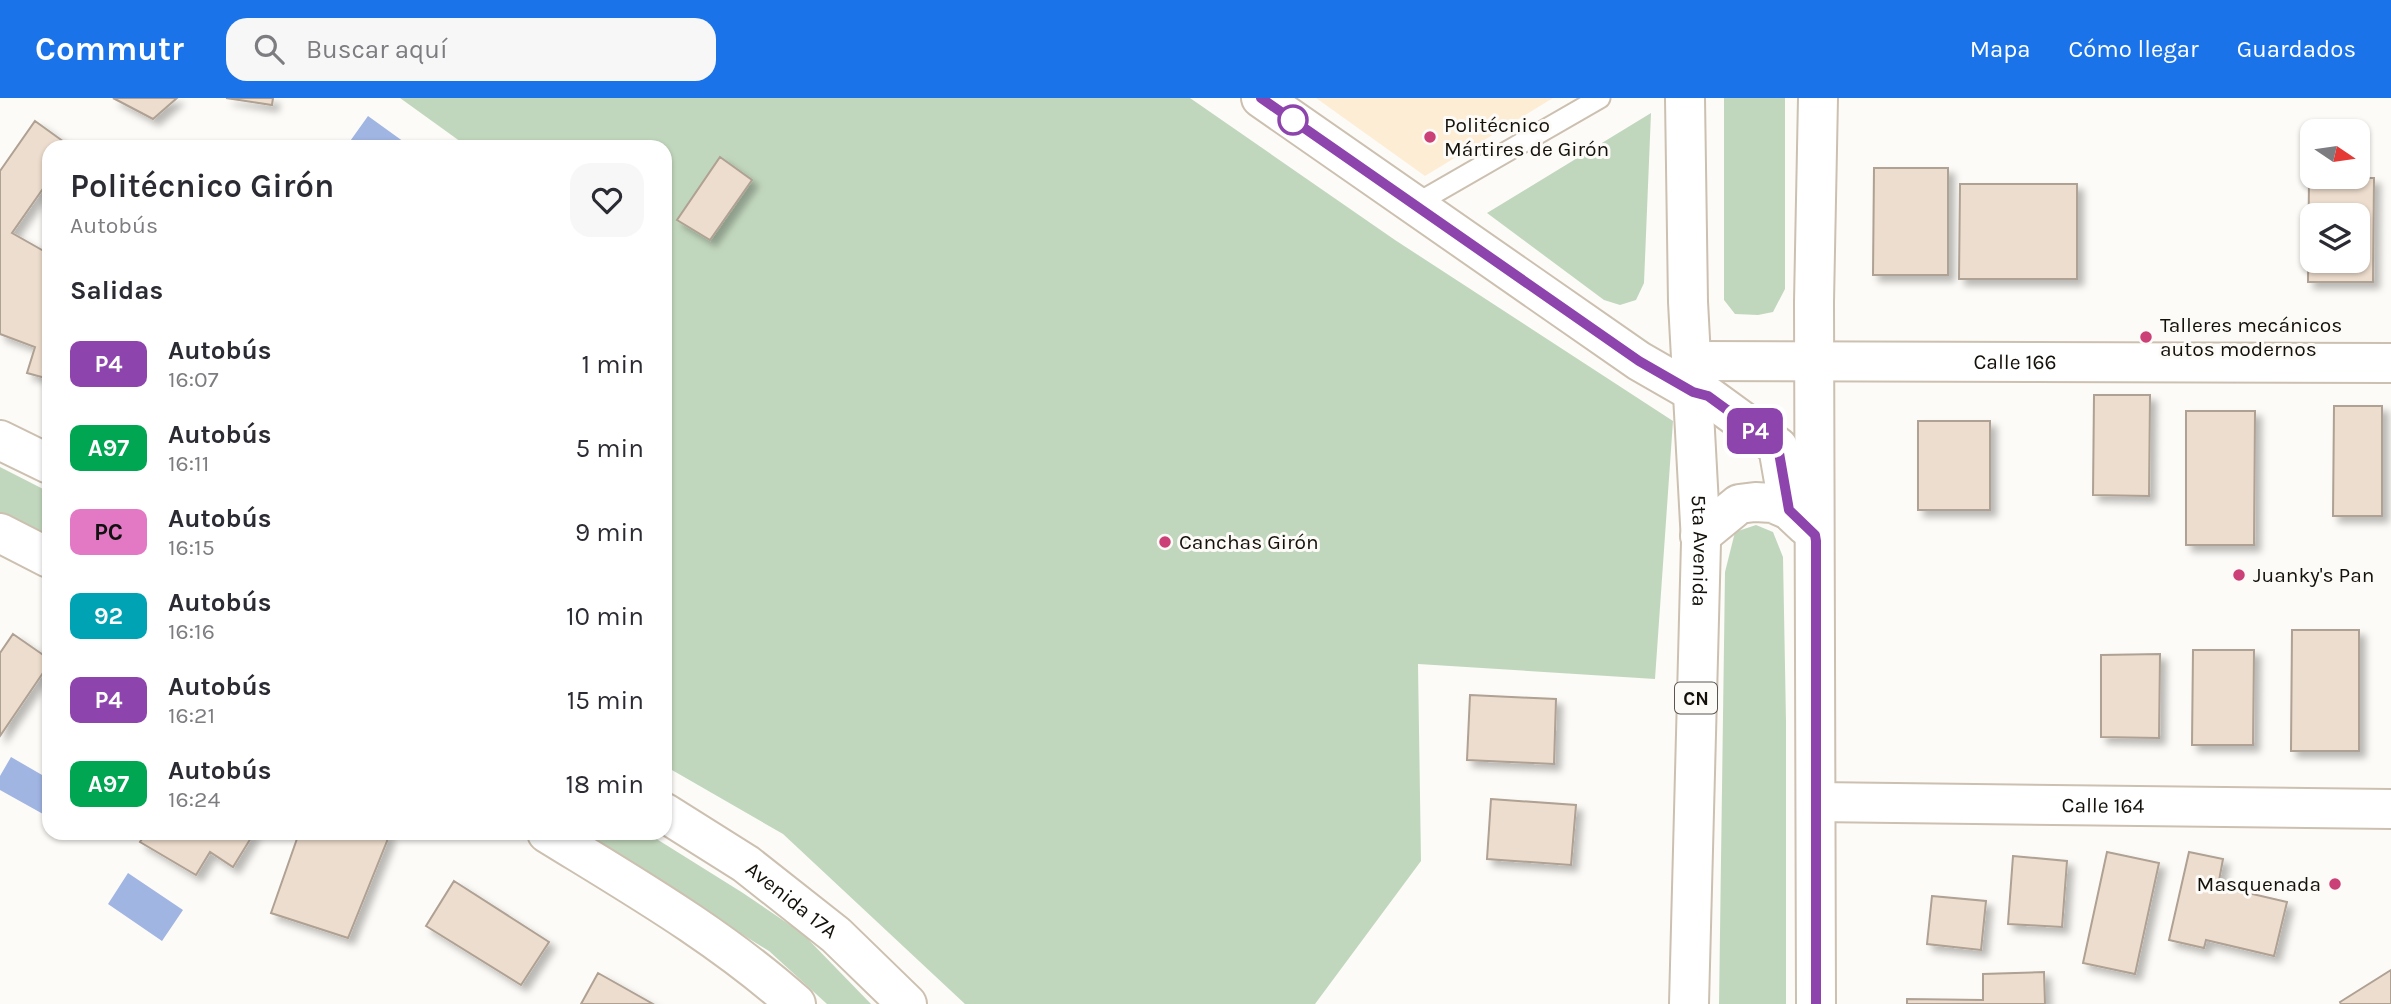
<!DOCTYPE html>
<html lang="es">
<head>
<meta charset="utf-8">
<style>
	:root { --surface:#fff; --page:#f7f7f7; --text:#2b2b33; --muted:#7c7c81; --accent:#1a73e8 }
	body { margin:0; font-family:Karla,sans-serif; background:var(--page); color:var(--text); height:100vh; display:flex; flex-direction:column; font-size:26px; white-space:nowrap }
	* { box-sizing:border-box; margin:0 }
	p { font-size:23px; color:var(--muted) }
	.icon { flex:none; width:38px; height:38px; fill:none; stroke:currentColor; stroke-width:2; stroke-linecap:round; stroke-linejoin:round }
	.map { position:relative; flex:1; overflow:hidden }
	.sheet { position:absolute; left:42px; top:42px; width:630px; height:700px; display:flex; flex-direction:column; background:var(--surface); border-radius:21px; box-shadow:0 2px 5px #0004 }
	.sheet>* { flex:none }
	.badge { padding:0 14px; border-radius:10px; font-size:24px; line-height:46px }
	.needle { width:46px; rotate:103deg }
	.tools { position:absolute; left:2300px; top:21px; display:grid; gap:14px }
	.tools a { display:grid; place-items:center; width:70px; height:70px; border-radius:14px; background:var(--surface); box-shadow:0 2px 5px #0004; font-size:35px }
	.map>.badge { position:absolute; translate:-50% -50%; box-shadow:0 0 0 4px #fff }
	h2 { padding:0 28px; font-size:26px; line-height:63px }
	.round { display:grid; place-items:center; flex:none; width:74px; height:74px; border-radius:21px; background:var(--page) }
	.headline { display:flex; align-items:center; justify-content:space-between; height:119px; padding:0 28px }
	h1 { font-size:33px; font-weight:600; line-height:52px }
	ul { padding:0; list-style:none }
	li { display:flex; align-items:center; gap:21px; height:84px; padding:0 28px }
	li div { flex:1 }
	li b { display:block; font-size:26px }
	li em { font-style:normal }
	li .badge { min-width:77px; font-weight:700; text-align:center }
	header { display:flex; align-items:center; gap:42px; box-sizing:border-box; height:98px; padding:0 35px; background:var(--accent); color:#fff }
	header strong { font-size:33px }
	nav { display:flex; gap:38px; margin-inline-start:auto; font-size:24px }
	.search { width:490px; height:63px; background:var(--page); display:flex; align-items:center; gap:18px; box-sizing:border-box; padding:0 24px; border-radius:21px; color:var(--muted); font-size:26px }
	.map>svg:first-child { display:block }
</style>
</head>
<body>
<header>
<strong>Commutr</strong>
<div class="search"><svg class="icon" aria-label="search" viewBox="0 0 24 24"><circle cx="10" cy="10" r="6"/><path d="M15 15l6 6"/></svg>Buscar aquí</div>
<nav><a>Mapa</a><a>Cómo llegar</a><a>Guardados</a></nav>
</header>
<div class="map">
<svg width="2391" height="906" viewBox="0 0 2391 906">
	<defs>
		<filter id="shadow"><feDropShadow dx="6" dy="6" stdDeviation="3.5" flood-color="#0004"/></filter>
	</defs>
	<rect width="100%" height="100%" fill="#fdfbf7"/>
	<!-- built -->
	<path fill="#feedd5" d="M1316,0H1553L1425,78Z"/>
	<!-- green -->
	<path fill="#c1d7bd" d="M400,0H1190L1395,142L1673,323L1655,581L1418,566L1421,763L1315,906H965L783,736L665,668V49H468Z
		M1724,0H1785V191L1773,214L1758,217L1735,216L1724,202Z
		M1651,15L1644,185L1636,202L1620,207L1604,202L1487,115Z
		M0,369L49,394V441L0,415Z
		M1756,427L1773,434L1783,459L1786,623V906H1719L1725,474L1735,434Z
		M579,735H647L743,795L802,835L871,906H827L769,853Z"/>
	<!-- water -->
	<path fill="#a0b5e2" d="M368,18L411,49H352L348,46Z
		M11,659L49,681V705L43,716L0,692V678Z
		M128,775L183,812L162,843L108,806Z"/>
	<!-- building -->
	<path fill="#edddce" stroke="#afa193" stroke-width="2" fill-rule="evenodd" filter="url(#shadow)" d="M113,0H177L153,21Z
		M226,0H273L272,7Z
		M35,23L71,49H49V82L12,135L49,156V281L27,275L35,249L0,236V73Z
		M720,59L752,82L710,142L677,122Z
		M1874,70H1948V177H1873Z
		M2309,80H2374L2373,184H2308ZM2312,117H2357V163H2312Z
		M1960,86H2077V181H1959Z
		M2094,297H2150L2149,398L2093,397Z
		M2334,308H2382V418H2333Z
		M2186,313H2255L2254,447H2186Z
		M1918,323H1990V412H1918Z
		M2292,532H2359V653H2291Z
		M13,536L49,561V566L0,638V555Z
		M2193,552H2254L2253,647H2192Z
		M2160,556L2159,640L2101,639V557Z
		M1470,597L1556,601L1554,666L1467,662Z
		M1491,701L1576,707L1571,767L1487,761Z
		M146,735H254L233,769L210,754L196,777L140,744Z
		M299,735H385L389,738L348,840L271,815Z
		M2107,754L2159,765L2135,876L2083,865Z
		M2189,754L2223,761L2218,788L2287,804L2274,858L2206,842L2204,850L2169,842Z
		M2013,758L2067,763L2062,829L2008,826Z
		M454,783L549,844L521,887L426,828Z
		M1932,798L1986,803L1981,852L1927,846Z
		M2391,872V906H2341L2340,904Z
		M2044,874L2045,906H1907V901L1983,902V876Z
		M598,875L653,906H581Z"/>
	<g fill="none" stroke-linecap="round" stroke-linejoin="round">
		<!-- service casing -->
		<g stroke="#ccc0b0" stroke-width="23">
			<path id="service" d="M1414,107L1600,0"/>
		</g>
		<!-- minor casing -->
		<g stroke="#ccc0b0" stroke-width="42">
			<g id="minor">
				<path id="s1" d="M1691,263L2391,265"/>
				<path id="s2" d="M1816,704L2391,711"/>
			</g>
		</g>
		<!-- tertiary casing -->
		<g stroke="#ccc0b0" stroke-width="42">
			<path id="tertiary" d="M1261,0L1639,263L1693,294"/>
		</g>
		<!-- secondary casing -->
		<g stroke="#ccc0b0" stroke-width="42">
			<g id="secondary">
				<path d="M0,342L49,366"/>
				<path d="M0,435L49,460"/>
				<path id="s3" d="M665,715L746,766L836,837L907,906"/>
				<path d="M547,735C633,788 720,838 796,906"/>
			</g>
		</g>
		<!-- trunk casing -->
		<g stroke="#ccc0b0" stroke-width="42">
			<g id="trunk">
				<path id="s4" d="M1685,0L1688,204L1701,444L1689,906"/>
				<path d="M1693,294L1708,298L1778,349L1789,412"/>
				<path d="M1700,438L1739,406L1755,404L1773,405L1789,412L1806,428"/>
				<path d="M1816,906L1814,204L1818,0"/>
			</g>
		</g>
		<!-- service -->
		<use href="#service" stroke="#fff" stroke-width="19"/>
		<!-- minor -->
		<use href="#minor" stroke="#fff" stroke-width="38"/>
		<!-- tertiary -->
		<use href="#tertiary" stroke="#fff" stroke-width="38"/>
		<!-- secondary -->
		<use href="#secondary" stroke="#fff" stroke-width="38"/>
		<!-- trunk -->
		<use href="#trunk" stroke="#fff" stroke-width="38"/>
	</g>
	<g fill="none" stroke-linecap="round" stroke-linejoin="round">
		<!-- line casing -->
		<g stroke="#fff" stroke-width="16">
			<path id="line" d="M1261,0L1639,263L1693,294L1708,298L1778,349L1789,412L1815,437L1816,443V906"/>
		</g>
		<!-- line -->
		<use href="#line" stroke="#8e44ad" stroke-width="10"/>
	</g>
	<!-- markers -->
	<circle fill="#fff" stroke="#8e44ad" stroke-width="3.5" cx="1293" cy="22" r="14"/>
	<g fill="#cb4076" stroke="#fdfbf7" stroke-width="2.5">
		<circle cx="1430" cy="39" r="7"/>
		<circle cx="2146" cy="239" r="7"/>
		<circle cx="1165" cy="444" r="7"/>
		<circle cx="2239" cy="477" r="7"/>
		<circle cx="2335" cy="786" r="7"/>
	</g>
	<g text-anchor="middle" stroke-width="6" stroke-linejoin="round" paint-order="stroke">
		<!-- shield labels -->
		<rect fill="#fdfbf7" stroke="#5a5651" stroke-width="2" x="1675" y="584.5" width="42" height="31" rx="5"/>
		<g font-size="19" font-weight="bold" fill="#14100a">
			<text x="1696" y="607">CN</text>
		</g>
		<!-- poi labels -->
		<g font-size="21" fill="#14100a" stroke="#fdfbf7" text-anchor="start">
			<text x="1444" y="34">Politécnico<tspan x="1444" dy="24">Mártires de Girón</tspan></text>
			<text x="2160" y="234">Talleres mecánicos<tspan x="2160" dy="24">autos modernos</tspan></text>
			<text x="1179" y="451">Canchas Girón</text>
			<text x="2253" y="484">Juanky's Pan</text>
			<text x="2321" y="793" text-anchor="end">Masquenada</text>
		</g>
		<!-- street labels -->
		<g font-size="21" fill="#14100a" stroke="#fdfbf7">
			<text dy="7" stroke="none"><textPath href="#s1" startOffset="324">Calle 166</textPath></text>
			<text dy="7" stroke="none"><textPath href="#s4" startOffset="453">5ta Avenida</textPath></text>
			<text dy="7" stroke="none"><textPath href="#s2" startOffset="287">Calle 164</textPath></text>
			<text dy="7" stroke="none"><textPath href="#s3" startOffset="154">Avenida 17A</textPath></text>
		</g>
	</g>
</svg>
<div class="tools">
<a><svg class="needle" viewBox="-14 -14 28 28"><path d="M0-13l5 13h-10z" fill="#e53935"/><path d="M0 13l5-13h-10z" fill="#7c7c81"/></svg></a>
<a><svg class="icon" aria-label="layers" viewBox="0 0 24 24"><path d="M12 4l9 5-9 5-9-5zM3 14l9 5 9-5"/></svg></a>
</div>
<b class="badge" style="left:1755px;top:333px;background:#8e44ad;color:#fff">P4</b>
<section class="sheet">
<div class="headline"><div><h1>Politécnico Girón</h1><p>Autobús</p></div><a class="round"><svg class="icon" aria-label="heart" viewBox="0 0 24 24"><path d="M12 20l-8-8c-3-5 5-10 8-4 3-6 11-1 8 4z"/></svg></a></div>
<h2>Salidas</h2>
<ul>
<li><span class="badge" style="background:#8e44ad;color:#fff">P4</span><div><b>Autobús</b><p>16:07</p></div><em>1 min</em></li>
<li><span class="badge" style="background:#00a651;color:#fff">A97</span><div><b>Autobús</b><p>16:11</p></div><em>5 min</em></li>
<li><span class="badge" style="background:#e379c4;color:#111">PC</span><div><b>Autobús</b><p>16:15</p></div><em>9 min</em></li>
<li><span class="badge" style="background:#00a3b4;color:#fff">92</span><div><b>Autobús</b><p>16:16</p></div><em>10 min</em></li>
<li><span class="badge" style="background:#8e44ad;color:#fff">P4</span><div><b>Autobús</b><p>16:21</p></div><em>15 min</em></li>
<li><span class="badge" style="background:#00a651;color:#fff">A97</span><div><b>Autobús</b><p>16:24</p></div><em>18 min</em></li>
</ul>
</section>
</div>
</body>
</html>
